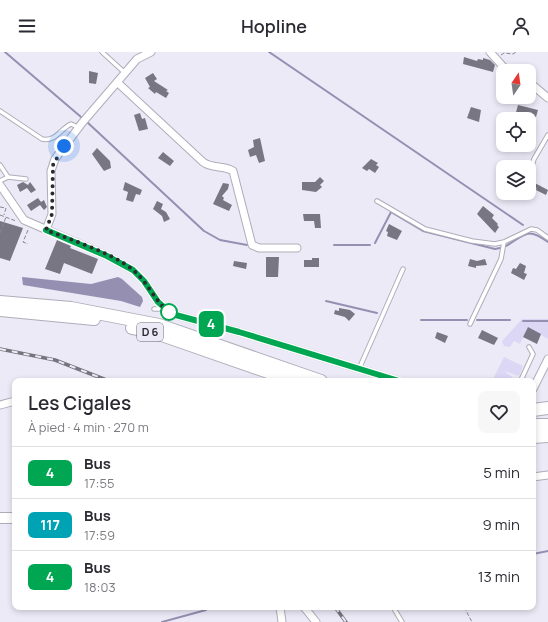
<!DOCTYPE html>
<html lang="fr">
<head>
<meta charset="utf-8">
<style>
	:root { --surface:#fff; --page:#f7f7f7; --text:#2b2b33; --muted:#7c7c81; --line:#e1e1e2 }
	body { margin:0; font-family:Manrope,sans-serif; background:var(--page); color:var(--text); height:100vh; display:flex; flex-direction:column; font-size:15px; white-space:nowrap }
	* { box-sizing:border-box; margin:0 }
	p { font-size:13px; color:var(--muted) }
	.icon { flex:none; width:22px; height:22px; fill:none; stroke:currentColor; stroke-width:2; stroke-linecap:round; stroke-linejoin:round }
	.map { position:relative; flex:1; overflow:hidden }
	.side { position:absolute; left:12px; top:326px; width:524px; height:232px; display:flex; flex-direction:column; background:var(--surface); border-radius:8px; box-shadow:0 2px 6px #0003 }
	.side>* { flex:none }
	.badge { padding:0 8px; border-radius:6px; font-size:14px; line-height:26px }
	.needle { width:26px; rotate:13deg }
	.buttons { position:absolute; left:496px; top:12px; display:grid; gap:8px }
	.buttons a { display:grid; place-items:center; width:40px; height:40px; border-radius:8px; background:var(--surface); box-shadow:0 2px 6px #0003; font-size:20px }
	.you { position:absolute; width:20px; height:20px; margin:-10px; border:3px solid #fff; border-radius:50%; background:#1a73e8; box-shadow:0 0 0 6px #1a73e833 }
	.map>.badge { position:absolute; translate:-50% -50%; box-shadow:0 0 0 2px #fff }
	.round { display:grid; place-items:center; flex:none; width:42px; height:42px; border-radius:8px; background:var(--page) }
	.summary { display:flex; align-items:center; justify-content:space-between; height:68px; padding:0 16px }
	h1 { font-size:19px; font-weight:600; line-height:30px }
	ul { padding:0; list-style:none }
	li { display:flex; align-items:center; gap:12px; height:52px; padding:0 16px; border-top:1px solid var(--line) }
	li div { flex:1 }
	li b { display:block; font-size:15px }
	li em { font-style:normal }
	li .badge { min-width:44px; font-weight:700; text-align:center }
	header { display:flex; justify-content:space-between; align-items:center; height:52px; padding:0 16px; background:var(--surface); font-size:18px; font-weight:600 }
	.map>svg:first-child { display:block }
</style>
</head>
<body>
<header><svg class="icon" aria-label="menu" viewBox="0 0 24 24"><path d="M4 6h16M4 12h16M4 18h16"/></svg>Hopline<svg class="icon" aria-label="person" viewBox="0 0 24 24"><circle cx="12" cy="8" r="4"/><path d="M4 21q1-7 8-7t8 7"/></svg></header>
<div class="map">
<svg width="548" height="570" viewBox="0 0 548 570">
	<rect width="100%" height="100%" fill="#eceaf7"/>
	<!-- green -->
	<path fill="#dcd7f5" d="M522,267H548V287L528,275L520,292L514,289L510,295L504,294L502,289Z
		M504,305L523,314L519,324L504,319L517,329H492Z"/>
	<!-- water -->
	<path fill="#958fb2" d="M22,225L91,232L118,225L122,227L142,245L143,249L140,255L121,249L23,233Z"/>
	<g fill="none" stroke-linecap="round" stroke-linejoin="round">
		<!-- stream -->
		<path stroke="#958fb2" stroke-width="2" d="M5,0L81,65
			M269,0L523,173
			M87,70L204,179L220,188L247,193
			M375,191L391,160L423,179L495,197L500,196
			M334,193H370
			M506,194C526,182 527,175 548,190
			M326,249L377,261
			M421,268H467
			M477,268H510
			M523,269H548
			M533,502L548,499
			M296,555L297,556
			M215,557L231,555
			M162,570L206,558"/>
	</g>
	<!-- building -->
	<path fill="#787682" d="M464,5L477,9L478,7L483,8V6L490,8L495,13L493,20L463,12Z
		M89,19L98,21L96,32L89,31Z
		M153,21L157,27L154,29L168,38L166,39L169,41L166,46L156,40L155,42L148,36L150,35L145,26Z
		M518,53L538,58L536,65L529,63L526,67L515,64Z
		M471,55L481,58L479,70L467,66Z
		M140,61L142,67L145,66L148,77L139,79L134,63Z
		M260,86L265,109L259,111L256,103L250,105L248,98L254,95L253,88Z
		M97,96L110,109L111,116L104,119L92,102Z
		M163,100L174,109L170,114L158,106Z
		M371,107L378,111L376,113L379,115L375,121L369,117L367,119L362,116Z
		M320,125L324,129L320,133L322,135L316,140L302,138V130H315Z
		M529,128L548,138L546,143L536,138L538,134L533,142L529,139Z
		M23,130L28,133L30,130L36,138L31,141L27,136L20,140L17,133Z
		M125,130L142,138L140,143L136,142L133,150L126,148L128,140L123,138Z
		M223,131L229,132L228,137L222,144L224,146L223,148L232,153L229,159L213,152Z
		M38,146L41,150L44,148L47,155L44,158L40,153L31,159L27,153Z
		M157,149L163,152L161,157L166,160L170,167L164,170L162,164L153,157Z
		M483,154L494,163L492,166L498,172L497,173L499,175L495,181L477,162Z
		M303,162H320L321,176H315L314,169H304Z
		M0,169L23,176L10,209L0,206Z
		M389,172L402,179L397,188L387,184L388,180L386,179Z
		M57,188L71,194L70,196L98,207L92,222L64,211L60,222L45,217Z
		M266,205H279L278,225H266Z
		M312,206H319V215H304V208H312Z
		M470,207L477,209L485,207L487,213L476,214V216L468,214Z
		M234,209L247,211L246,217L233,214Z
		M520,211L526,214L524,221L527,222L524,228L511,221L513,216L516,217Z
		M339,256L350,258L355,262L349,269L345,265L334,262L335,258L339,259Z
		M528,275L541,282L537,292L523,285Z
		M482,278L498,286L494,293L478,286Z
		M437,280L448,284L445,291L435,286Z"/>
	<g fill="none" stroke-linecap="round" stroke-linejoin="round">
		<!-- lane casing -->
		<g stroke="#afadba" stroke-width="5.5">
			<path id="lane" d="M102,0L125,21
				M0,59L42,87C56,90 60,77 71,72L78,75
				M0,113L8,125L0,129
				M532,114L534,107L548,83
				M8,125L26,127
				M377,149L425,177L472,189L495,192L504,190L531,177L537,178L548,186
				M154,257H159
				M470,272L501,207L504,190
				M359,317L403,217
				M523,329L521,328L533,302L529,295
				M393,555L402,570"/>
		</g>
		<!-- street casing -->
		<g stroke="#afadba" stroke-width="9">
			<path id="street" d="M490,0L507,19
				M529,30L548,46
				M118,31L203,110C212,117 224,113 233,119L252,193L259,196H297
				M0,133L24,168L107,204L133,218L144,229L158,250L172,262L239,280L399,329
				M46,178L52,162L51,119L55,107L82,71L137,7L151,0
				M533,337L548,307
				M0,353L15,349
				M533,425L548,423
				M280,555L282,570
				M304,555L316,570"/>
		</g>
		<!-- secondary casing -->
		<g stroke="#afadba" stroke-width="12">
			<path id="secondary" d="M0,466H15"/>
		</g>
		<!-- highway casing -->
		<g stroke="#afadba" stroke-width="14">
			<path id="highway" d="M0,250L71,256L159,273L321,329
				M0,258L94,267
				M132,276L156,281L294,329
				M533,358L548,356
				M533,373H548
				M533,385L548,384"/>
		</g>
		<!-- path -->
		<path stroke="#898791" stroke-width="1" stroke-dasharray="4 2" stroke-linecap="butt" d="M501,3L504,1L513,2L516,0
			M0,155L6,156L4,163
			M0,163L16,169
			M28,178L23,190L28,192
			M0,181L6,165
			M464,555L472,570"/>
		<!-- lane -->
		<use href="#lane" stroke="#fff" stroke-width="3.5"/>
		<!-- street -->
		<use href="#street" stroke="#fff" stroke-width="7"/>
		<!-- secondary -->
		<use href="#secondary" stroke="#fff" stroke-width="10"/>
		<!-- highway -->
		<use href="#highway" stroke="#fff" stroke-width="12"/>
		<!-- rail casing -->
		<g stroke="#76747d" stroke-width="3.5">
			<path id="rail" d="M0,297L55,308L109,329
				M335,555L346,570"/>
		</g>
		<!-- rail -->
		<use href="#rail" stroke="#eceaf7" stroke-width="2" stroke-dasharray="6" stroke-linecap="butt"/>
	</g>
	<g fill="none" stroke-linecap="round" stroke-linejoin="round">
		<!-- line casing -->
		<g stroke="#fff" stroke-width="9">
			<path id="line" d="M46,178L107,204L133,218L144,229L158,250L172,262L239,280L399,329"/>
		</g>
		<!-- line -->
		<use href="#line" stroke="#00a651" stroke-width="6"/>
		<!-- walk -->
		<path stroke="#2b2a30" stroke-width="4" stroke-dasharray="0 7.2" d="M64,94L53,113L52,162L46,178C71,188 113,201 133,218C149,231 155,251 172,262L169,260"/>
	</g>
	<!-- markers -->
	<circle fill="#fff" stroke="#00a651" stroke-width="2" cx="169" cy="260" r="8"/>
	<g text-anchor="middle" stroke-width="3.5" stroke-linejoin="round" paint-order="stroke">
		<!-- shield labels -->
		<rect fill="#eceaf7" stroke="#65646c" stroke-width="1" x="137" y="271" width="26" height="18" rx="3"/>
		<g font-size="11" font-weight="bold" fill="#2b2a30">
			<text x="150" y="284">D 6</text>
		</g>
	</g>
</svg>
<div class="buttons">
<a><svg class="needle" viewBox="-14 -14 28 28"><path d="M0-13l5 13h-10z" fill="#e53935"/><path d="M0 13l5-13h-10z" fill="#7c7c81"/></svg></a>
<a><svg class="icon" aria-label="locate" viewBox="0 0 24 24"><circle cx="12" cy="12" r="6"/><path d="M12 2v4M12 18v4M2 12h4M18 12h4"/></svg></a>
<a><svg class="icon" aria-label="layers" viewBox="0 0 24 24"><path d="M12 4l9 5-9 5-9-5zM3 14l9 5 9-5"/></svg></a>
</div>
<div class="you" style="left:64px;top:94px"></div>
<b class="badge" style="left:211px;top:272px;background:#00a651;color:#fff">4</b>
<section class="side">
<div class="summary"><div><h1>Les Cigales</h1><p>À pied · 4 min · 270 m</p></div><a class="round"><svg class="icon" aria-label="heart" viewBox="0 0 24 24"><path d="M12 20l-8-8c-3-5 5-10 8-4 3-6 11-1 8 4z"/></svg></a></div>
<ul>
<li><span class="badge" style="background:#00a651;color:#fff">4</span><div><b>Bus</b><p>17:55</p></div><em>5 min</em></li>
<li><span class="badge" style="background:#00a3b4;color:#fff">117</span><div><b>Bus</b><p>17:59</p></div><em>9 min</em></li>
<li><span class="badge" style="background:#00a651;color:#fff">4</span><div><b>Bus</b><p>18:03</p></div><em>13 min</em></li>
</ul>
</section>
</div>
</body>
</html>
